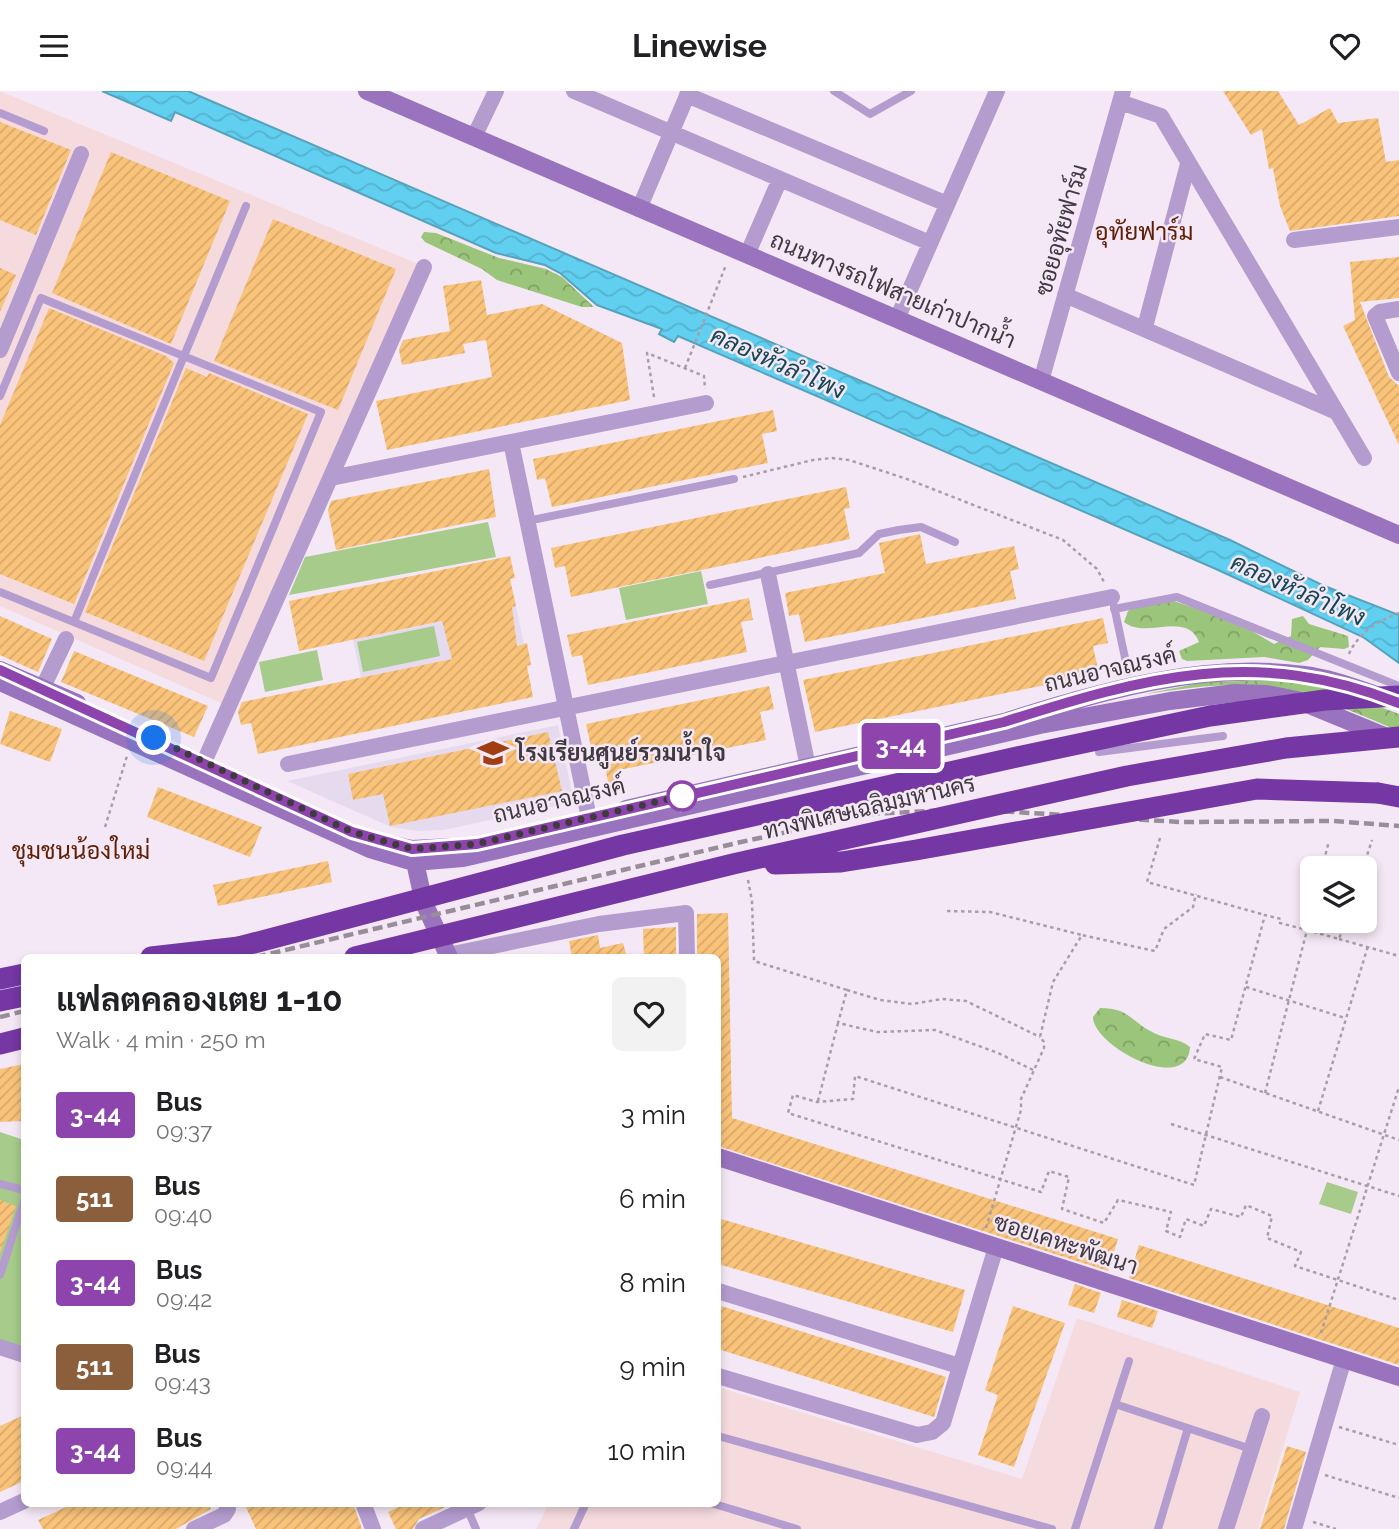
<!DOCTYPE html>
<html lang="en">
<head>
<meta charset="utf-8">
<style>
	:root { --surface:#fff; --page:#f2f2f2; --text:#202124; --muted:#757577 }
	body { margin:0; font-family:Raleway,Sarabun,sans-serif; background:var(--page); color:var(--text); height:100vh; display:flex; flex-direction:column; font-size:26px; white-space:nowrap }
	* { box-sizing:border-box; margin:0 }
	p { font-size:23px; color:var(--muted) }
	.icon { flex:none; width:38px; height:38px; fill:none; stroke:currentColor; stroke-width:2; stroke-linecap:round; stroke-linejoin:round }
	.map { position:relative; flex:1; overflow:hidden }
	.sheet { position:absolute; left:21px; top:863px; width:700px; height:553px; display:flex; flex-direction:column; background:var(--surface); border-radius:10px; box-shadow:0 4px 10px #0003 }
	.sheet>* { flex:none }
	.badge { padding:0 14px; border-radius:5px; font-size:24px; line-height:46px }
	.tools { position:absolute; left:1300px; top:765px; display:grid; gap:14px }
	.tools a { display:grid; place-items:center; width:77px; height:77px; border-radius:10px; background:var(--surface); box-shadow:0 4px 10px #0003; font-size:35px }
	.you { position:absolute; width:35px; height:35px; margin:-18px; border:5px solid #fff; border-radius:50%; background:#1a73e8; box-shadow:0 0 0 10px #1a73e833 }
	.map>.badge { position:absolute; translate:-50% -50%; box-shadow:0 0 0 4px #fff }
	.round { display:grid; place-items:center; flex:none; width:74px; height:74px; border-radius:10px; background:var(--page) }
	.overview { display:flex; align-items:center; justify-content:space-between; height:119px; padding:0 35px }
	h1 { font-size:33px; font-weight:700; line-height:52px }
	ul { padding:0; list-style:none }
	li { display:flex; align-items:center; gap:21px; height:84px; padding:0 35px }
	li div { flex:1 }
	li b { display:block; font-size:26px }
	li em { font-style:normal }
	li .badge { min-width:77px; font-weight:700; text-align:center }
	header { display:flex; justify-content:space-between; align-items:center; height:91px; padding:0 35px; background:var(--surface); font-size:32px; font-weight:700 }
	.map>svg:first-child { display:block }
</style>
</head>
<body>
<header><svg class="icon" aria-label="menu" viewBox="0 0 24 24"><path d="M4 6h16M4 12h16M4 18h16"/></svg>Linewise<svg class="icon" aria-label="heart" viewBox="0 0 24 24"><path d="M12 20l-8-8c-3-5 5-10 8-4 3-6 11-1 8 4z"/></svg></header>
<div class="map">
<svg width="1399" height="1438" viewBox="0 0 1399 1438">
	<defs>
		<pattern id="forest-crowns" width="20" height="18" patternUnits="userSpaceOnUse" patternTransform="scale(1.75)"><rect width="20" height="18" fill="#9bc57a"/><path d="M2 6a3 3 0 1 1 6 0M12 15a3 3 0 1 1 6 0" fill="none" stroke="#80a165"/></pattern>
		<pattern id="water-waves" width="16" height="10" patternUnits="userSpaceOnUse" patternTransform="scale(1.75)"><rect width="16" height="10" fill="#61cff0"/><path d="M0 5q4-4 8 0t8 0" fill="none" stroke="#55b2cf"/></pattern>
		<pattern id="building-hatch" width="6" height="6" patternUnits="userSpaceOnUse" patternTransform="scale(1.75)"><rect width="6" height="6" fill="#fac37a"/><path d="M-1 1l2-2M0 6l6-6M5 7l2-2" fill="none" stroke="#d7a86b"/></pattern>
	</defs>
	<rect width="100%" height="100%" fill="#f5e8f6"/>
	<!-- industrial -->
	<path fill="#f6dbde" d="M0,0L421,174L223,613L0,515Z
		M1077,1227L1300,1301L1258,1438H536L549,1412H718V1296L1022,1388Z"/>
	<!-- education -->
	<path fill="#e6dbee" d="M516,515L524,553L361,587L353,549Z
		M558,634L574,711L444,739L418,740L391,736L287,690Z"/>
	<!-- green -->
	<path fill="#a6cb8a" d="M488,431L496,466L289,504L305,466Z
		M701,480L708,513L626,529L619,497Z
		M434,535L440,565L363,581L357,551Z
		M317,559L323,589L265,601L259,571Z
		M0,1041L24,1049V1257L0,1250Z
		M1327,1091L1358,1101L1351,1123L1319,1113Z"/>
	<!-- forest -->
	<path fill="url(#forest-crowns)" d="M424,141L436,142L499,167L546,178L562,186L594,216H582L497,189L482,178L425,151L421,146Z
		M1174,510L1238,532L1274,553L1291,545L1292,528L1303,525L1309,533L1348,545L1349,556L1344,558L1320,556L1308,569L1299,572L1264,566L1187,570L1182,568L1179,560L1199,551C1186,519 1146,549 1124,531L1128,520L1134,517Z
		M1280,589L1332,598L1399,623V640C1356,622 1311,601 1265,595C1226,591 1183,598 1145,603L1205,591Z
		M1100,917C1130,917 1131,931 1154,942C1166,948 1179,947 1190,956C1187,1005 1093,955 1093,926Z"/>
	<!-- water -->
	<path fill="url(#water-waves)" stroke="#57a2bb" stroke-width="2" d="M102,0H188L1230,449L1322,494L1399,524V572L1363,546L1216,478L678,245L674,251L659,243L662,238L597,214L560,182L545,174L496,162L175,21L171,30Z"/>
	<!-- building -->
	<path fill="url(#building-hatch)" d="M1223,0H1278L1299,34L1330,17L1338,32L1378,27L1386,71L1399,69V125L1290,140L1280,115L1273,77L1269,78L1262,38L1251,44Z
		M0,31L71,59L36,144L0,129Z
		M111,61L230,110L171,253L52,202Z
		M273,128L396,178L338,319L214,270Z
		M1399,166V207L1360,211L1389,286L1399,295V354L1343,235L1355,229L1350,171Z
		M0,177L16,184L0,221Z
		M481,189L487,224L542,213L622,252L630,309L387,359L376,310L492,286L486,249L463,253L465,262L402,274L399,259L403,249L450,240L443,195Z
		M49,217L166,265L174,272L74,513L0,483V334Z
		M186,277L207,286L209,282L308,323L204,570L85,521Z
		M773,319L777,340L762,343L768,372L552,416L545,387L537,389L533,368Z
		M489,378L496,426L336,459L328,419L331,410Z
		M846,396L850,417L844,418L850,448L571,506L565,475L555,477L551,457Z
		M920,443L926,473L1014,455L1019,478L1010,480L1016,508L805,551L799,523L789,525L785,502L885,482L879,452Z
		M510,465L515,487L510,488L516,515L512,516L517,555L527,552L531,574L527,575L533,606L258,663L251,632L241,634L238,621L242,611L452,568L442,530L299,560L289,510Z
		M749,507L753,529L741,531L747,561L588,594L582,564L572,566L567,544Z
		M0,525L52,548L38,581L0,564Z
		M1103,527L1108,552L1093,555L1099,583L815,641L803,589Z
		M74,560L208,615L194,646L61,591Z
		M769,595L774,618L760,621L766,649L619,679L622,693L609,696L601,654L591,656L586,633Z
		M10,620L62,638L50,671L0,653Z
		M548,641L562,700L390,735L383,703L353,709L348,683Z
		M158,696L262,736L250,766L147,726Z
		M328,770L332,791L218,815L213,794Z
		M728,822L732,1027L1118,1148L1108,1180L718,1055V866H697V823Z
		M676,836V866H644L643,838Z
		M598,844L600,857L623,852L627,866H572L569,850Z
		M24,973V1030L0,1031V978Z
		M0,1109L16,1115L0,1162Z
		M721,1128L965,1199L953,1241L718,1173V1141Z
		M1139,1154L1399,1237V1274L1129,1187Z
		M1075,1193L1101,1202L1094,1222L1068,1214Z
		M1122,1209L1158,1220L1152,1237L1117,1226Z
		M718,1214L946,1286L934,1326L718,1258Z
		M1013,1215L1065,1232L1014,1376L978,1364L998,1304L985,1299Z
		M24,1324V1390L0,1401V1335Z
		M1287,1355L1306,1361L1284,1438H1260Z
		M75,1412H208L211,1418L176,1438H43L38,1429Z
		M244,1412H353L362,1438H256Z
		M408,1412H454L419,1428L413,1438H396L388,1421Z"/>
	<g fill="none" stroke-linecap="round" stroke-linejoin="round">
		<!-- path -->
		<path stroke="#a89ea8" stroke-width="2.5" stroke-dasharray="3.5 3.5" stroke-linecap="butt" d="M685,277L726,174
			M654,306L647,262L704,285L705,298
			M743,386L813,369L832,367L849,369L907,388L1063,449L1097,478L1104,491
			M1349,563C1358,542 1378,530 1399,522
			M105,736L127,665
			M1160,747L1147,791L1265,824
			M1322,777L1329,750
			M1363,777L1372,749
			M748,789L752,810L754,870L847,899
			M1312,816L1307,839L1280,832L1281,828L1265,824L1231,949L1205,943L1194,968L1222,976L1194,1094L855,985L853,1008L817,1011L793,1004L788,1022L1041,1101L1049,1080L1069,1086L1062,1118L1104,1132L1118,1109L1171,1121L1166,1140L1180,1146L1186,1128L1204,1135L1211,1118L1241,1126L1246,1114L1272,1125L1267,1147L1301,1161L1295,1175L1399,1209
			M947,820L990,821L1082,844
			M1339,848L1399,865
			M1246,896L1345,927
			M1033,979L998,962L935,939L877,941L838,932L847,899L880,909L912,913L942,908L966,910L1040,946
			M1220,986L1399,1049
			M1265,1002L1307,839L1339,848L1345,830
			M818,1010L838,932
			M1318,1020L1368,855
			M1171,1033L1399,1105
			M986,1137L1021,1019V1008L1044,957V951L1040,946L1053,891L1082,844L1155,860L1164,838L1193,816L1196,803
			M1321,1242L1399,996
			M1339,1336L1399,1354
			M1325,1384L1399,1407
			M1313,1431L1336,1438"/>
		<!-- lane -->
		<path stroke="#b49ccf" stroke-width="8" d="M834,0L870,23L911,0
			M0,22L44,40
			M0,305L41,207L321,321L211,587L0,501
			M527,430L734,388
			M710,494L859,462L879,443L899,439L921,436L955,451
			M1114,515L1128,581
			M1114,518L1177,506L1399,595
			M74,531L246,115
			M1099,661L1223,645
			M0,1093L24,1099
			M0,1184L24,1110
			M1115,1313L1251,1358
			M718,1345L1052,1438
			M711,1412L797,1438
			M467,1417L476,1438
			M574,1438L586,1412
			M1075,1438L1129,1270
			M1158,1438L1188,1337"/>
		<!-- street -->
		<path stroke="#b49ccf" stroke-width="16" d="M574,0L930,152
			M687,4L947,113
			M1120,11L1161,25L1364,367
			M474,46L496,0
			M639,118L689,0
			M1294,149L1399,136
			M747,164L780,88
			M1065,204L1334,320
			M1399,218L1380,221L1375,225L1399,282
			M897,228L997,0
			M1145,236L1188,73
			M0,259L81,63
			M1041,290L1123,0
			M511,351L589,727
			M331,387L706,312
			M768,483L808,676
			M43,596L66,548
			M204,671L424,176
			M288,673L1112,506
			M448,864L599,833L686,822L687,866
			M718,1200L959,1275
			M0,1256L24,1264
			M718,1285L917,1344L932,1341L943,1332L996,1156
			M363,1412L373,1438
			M0,1421L24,1410
			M194,1438L224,1424L228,1418L226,1412
			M423,1438L479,1412
			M1226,1438L1262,1325
			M1294,1438L1344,1268"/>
		<!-- secondary -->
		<path stroke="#9973be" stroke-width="18" d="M367,0L1399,444
			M0,579L77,612
			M0,591L370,758L414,771L463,767L1040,634L1170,610L1235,602L1266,603L1297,609L1392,648
			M626,718L1004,631C1100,601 1202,570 1304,584C1329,587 1353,596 1377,604
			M393,754L412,758L452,756
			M413,762L424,812L449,866
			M718,1066L1399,1286"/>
		<!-- highway -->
		<path stroke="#7437a4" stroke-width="21" d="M1378,702L1399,706
			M151,866L239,856
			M0,888L24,883
			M0,910L24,905
			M0,953L24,947"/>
		<!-- rail -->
		<path stroke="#988e98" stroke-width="4.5" stroke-dasharray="10 5" stroke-linecap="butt" d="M256,866L741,751L871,723L965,718L1180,731L1333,730L1399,735
			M0,926L24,920"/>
		<!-- path-bridge -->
		<path stroke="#a89ea8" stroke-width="2.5" stroke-dasharray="3.5 3.5" stroke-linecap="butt" d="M674,691L681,722"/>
		<!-- highway-bridge -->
		<path stroke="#7437a4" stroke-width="21" d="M775,773L841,771L916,759L1257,698L1378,702
			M239,856L623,754L1017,666L1210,625L1325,609L1399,605
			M355,866L733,773L1127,685L1286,657L1399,646"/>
	</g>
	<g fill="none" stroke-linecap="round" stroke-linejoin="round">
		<!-- line casing -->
		<g stroke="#fff" stroke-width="16">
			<path id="line" d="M0,579L352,741L412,758L477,753L1004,631C1146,586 1255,555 1399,612"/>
		</g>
		<!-- line -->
		<use href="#line" stroke="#8e44ad" stroke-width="10"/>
		<!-- walk -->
		<path stroke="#403a40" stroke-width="7" stroke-dasharray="0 12.6" d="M154,647L352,741L412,758L477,753L686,704L682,705"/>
	</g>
	<!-- icons -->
	<defs>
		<g id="school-bare" transform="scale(2.415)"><path d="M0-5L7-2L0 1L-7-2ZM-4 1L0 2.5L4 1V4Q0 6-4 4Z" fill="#a23c12" stroke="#f5e8f6" stroke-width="2.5" paint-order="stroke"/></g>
	</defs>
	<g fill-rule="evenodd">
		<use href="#school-bare" x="493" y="662"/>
	</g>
	<!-- markers -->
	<circle fill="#fff" stroke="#8e44ad" stroke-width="3.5" cx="682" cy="705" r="14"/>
	<g text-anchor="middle" stroke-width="5" stroke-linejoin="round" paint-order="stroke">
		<!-- street labels -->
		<g font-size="23" fill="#403a40" stroke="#f5e8f6">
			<text transform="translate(1061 139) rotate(-74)" y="8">ซอยอุทัยฟาร์ม</text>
			<text transform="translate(893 199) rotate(23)" y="8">ถนนทางรถไฟสายเก่าปากน้ำ</text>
			<text transform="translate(1110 578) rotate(-13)" y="8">ถนนอาจณรงค์</text>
			<text transform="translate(559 709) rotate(-13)" y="8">ถนนอาจณรงค์</text>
			<text transform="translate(869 716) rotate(-13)" y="8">ทางพิเศษเฉลิมมหานคร</text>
			<text transform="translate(1066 1153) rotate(18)" y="8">ซอยเคหะพัฒนา</text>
		</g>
		<!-- poi labels -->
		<g font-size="23" font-weight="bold" fill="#403a40" stroke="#f5e8f6" text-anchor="start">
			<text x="516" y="670">โรงเรียนศูนย์รวมน้ำใจ</text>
		</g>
		<!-- neighbourhood labels -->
		<g font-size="24" fill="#5f1f05" stroke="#f5e8f6">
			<text x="1144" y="149">อุทัยฟาร์ม</text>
			<text x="81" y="768">ชุมชนน้องใหม่</text>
		</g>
		<!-- water labels -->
		<g font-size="24" font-style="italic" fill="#154654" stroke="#f5e8f6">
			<text transform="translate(778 272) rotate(24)" y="8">คลองหัวลำโพง</text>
			<text transform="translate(1298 499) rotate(24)" y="8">คลองหัวลำโพง</text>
		</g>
	</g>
</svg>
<div class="tools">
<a><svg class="icon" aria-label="layers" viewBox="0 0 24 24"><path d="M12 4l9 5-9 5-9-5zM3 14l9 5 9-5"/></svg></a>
</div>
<div class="you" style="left:154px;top:647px"></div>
<b class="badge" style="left:901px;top:655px;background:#8e44ad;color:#fff">3-44</b>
<section class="sheet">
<div class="overview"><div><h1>แฟลตคลองเตย 1-10</h1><p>Walk · 4 min · 250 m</p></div><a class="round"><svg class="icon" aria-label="heart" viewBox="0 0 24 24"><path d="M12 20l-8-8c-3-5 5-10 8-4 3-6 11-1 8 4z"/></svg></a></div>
<ul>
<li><span class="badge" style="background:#8e44ad;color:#fff">3-44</span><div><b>Bus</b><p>09:37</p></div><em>3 min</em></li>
<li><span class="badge" style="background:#8b5e3c;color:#fff">511</span><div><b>Bus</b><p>09:40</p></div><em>6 min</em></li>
<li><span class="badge" style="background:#8e44ad;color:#fff">3-44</span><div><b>Bus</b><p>09:42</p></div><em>8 min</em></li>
<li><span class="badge" style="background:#8b5e3c;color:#fff">511</span><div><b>Bus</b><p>09:43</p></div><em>9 min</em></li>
<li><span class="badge" style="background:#8e44ad;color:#fff">3-44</span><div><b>Bus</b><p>09:44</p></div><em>10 min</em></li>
</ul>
</section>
</div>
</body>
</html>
